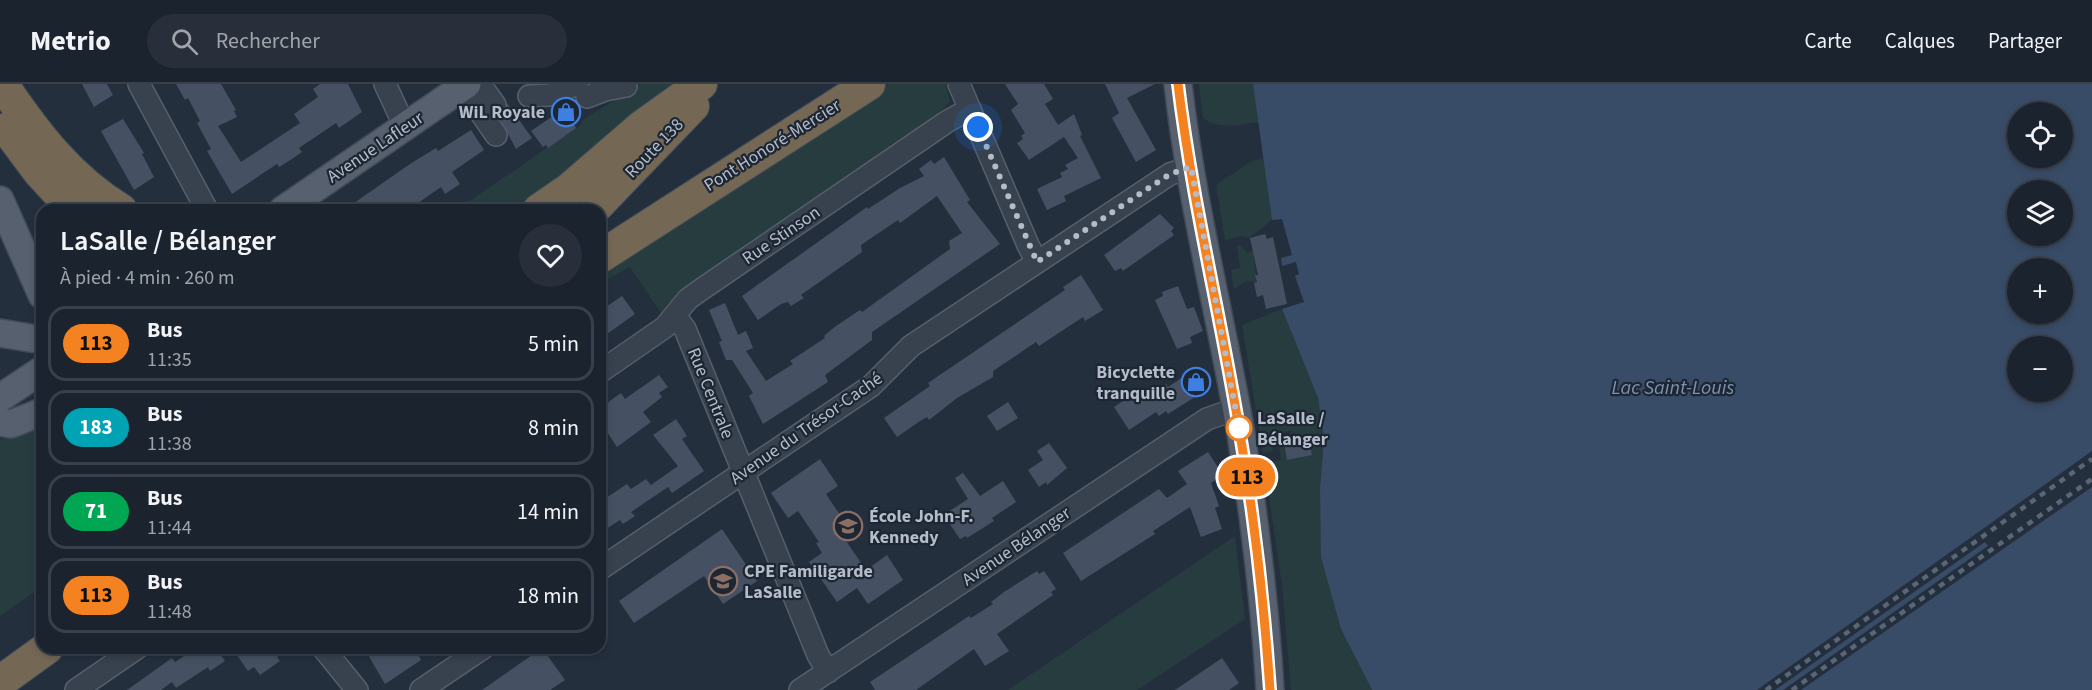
<!DOCTYPE html>
<html lang="fr">
<head>
<meta charset="utf-8">
<style>
	:root { --surface:#1b232e; --page:#282f3a; --text:#f1f3f6; --muted:#a0a4aa; --line:#39404a }
	body { margin:0; font-family:"Source Sans 3",sans-serif; background:var(--page); color:var(--text); height:100vh; display:flex; flex-direction:column; font-size:22px; white-space:nowrap }
	* { box-sizing:border-box; margin:0 }
	p { font-size:20px; color:var(--muted) }
	.icon { flex:none; width:33px; height:33px; fill:none; stroke:currentColor; stroke-width:2; stroke-linecap:round; stroke-linejoin:round }
	.map { position:relative; flex:1; overflow:hidden }
	.sheet { position:absolute; left:36px; top:120px; width:570px; height:450px; display:flex; flex-direction:column; background:var(--surface); border-radius:18px; box-shadow:0 3px 9px #0003,0 0 0 2px var(--line) }
	.sheet>* { flex:none }
	.badge { padding:0 12px; border-radius:20px; font-size:21px; line-height:39px }
	.fabs { position:absolute; left:2007px; top:18px; display:grid; gap:12px }
	.fabs a { display:grid; place-items:center; width:66px; height:66px; border-radius:50%; background:var(--surface); box-shadow:0 3px 9px #0003,0 0 0 2px var(--line); font-size:30px }
	.you { position:absolute; width:30px; height:30px; margin:-15px; border:4px solid #fff; border-radius:50%; background:#1a73e8; box-shadow:0 0 0 9px #1a73e833 }
	.map>.badge { position:absolute; translate:-50% -50%; box-shadow:0 0 0 3px #fff }
	.round { display:grid; place-items:center; flex:none; width:63px; height:63px; border-radius:32px; background:var(--page) }
	.overview { display:flex; align-items:center; justify-content:space-between; height:102px; padding:0 24px }
	h1 { font-size:28px; font-weight:600; line-height:45px }
	ul { padding:0; list-style:none }
	li { display:flex; align-items:center; gap:18px; height:75px; margin:0 12px 9px; padding:0 12px; border:3px solid var(--line); border-radius:18px }
	li div { flex:1 }
	li b { display:block; font-size:22px }
	li em { font-style:normal }
	li .badge { min-width:66px; font-weight:700; text-align:center }
	header { display:flex; align-items:center; gap:36px; box-sizing:border-box; height:84px; padding:0 30px; background:var(--surface); border-bottom:2px solid var(--line) }
	header strong { font-size:28px }
	nav { display:flex; gap:33px; margin-inline-start:auto; font-size:21px }
	.search { width:420px; height:54px; background:var(--page); display:flex; align-items:center; gap:15px; box-sizing:border-box; padding:0 21px; border-radius:33px; color:var(--muted); font-size:22px }
	.map>svg:first-child { display:block }
</style>
</head>
<body>
<header>
<strong>Metrio</strong>
<div class="search"><svg class="icon" aria-label="search" viewBox="0 0 24 24"><circle cx="10" cy="10" r="6"/><path d="M15 15l6 6"/></svg>Rechercher</div>
<nav><a>Carte</a><a>Calques</a><a>Partager</a></nav>
</header>
<div class="map">
<svg width="2092" height="606" viewBox="0 0 2092 606">
	<rect width="100%" height="100%" fill="#242f3e"/>
	<!-- green -->
	<path fill="#263c3f" d="M641,0H675L525,126H432L471,116L582,40L581,37Z
		M889,0H946L950,18L933,34L680,206L661,229L630,183L606,196L607,206L601,221L613,237L600,231V188Z
		M1199,0H1253L1260,38C1241,40 1219,47 1203,34Z
		M1264,74L1272,136L1249,154L1241,152L1225,156L1216,101L1252,77Z
		M1240,161L1247,168L1253,167L1257,198L1247,197L1234,205L1231,186L1240,184L1237,163Z
		M1282,225L1318,314L1324,354L1320,404L1341,545L1372,606H1291L1282,501L1264,379L1281,376L1279,361L1284,360L1287,376L1311,371L1308,354L1292,357L1290,347L1271,351L1273,367L1263,369L1242,241Z
		M42,340V503L0,532V356Z
		M1235,452L1245,535L1137,606H1008Z"/>
	<!-- water -->
	<path fill="#394c67" fill-rule="evenodd" d="M1253,0H2092V606H1372L1341,545L1321,473L1320,404L1324,354L1318,314L1282,225L1304,218L1295,192L1299,190L1296,178L1282,182L1281,174L1292,171L1282,135L1272,136ZM2018,28H2062V74H2018ZM2018,106H2062V152H2018ZM2018,184H2062V230H2018ZM2018,262H2062V308H2018Z"/>
	<!-- pier -->
	<path fill="#242f3e" d="M2092,367V403L1801,606H1783L1988,462L1985,458L1775,606H1757Z"/>
	<!-- building -->
	<path fill="#455162" d="M82,0H107L113,11L94,23Z
		M176,0H221L236,26L234,27L237,33L218,42L241,78L300,39L294,30L318,13L313,5L320,0H348L362,28L339,44L336,39L299,64L302,68L292,75L279,83L277,80L232,110L207,67L211,65L197,39L200,37L188,14L185,16Z
		M1005,0H1044L1053,15L1045,20L1058,41L1074,30L1082,51L1080,52L1101,94L1064,112L1066,117L1047,126L1037,105L1062,93L1060,89L1068,85L1065,81L1078,74L1064,53L1029,76L1017,59L1023,55L1021,52L1025,49L1011,26L1018,20Z
		M1105,0H1155L1127,14L1156,66L1136,78L1112,34L1119,29Z
		M507,19L532,54L516,65L499,33L506,27Z
		M566,23L576,44L548,64L546,61L543,63L531,47Z
		M123,35L144,69L142,70L154,93L134,106L101,47Z
		M471,46L484,66L452,88L460,100L445,110L441,103L408,126H344L410,80L436,64L438,67Z
		M944,73L970,116L967,118L1000,160L872,248V256L825,291L828,298L763,340L749,312L753,309L732,276H726L719,258L722,257L709,226L725,219L738,251L746,247L753,264L746,267L766,297L793,280L790,277L825,254L824,252L836,242L860,226L862,228L950,165L949,157L962,149L937,112L900,139L898,136L861,161L862,168L801,211L804,214L791,222L788,218L781,220L758,236L742,212L867,123L868,125L900,104L924,92L919,85L931,76L934,80Z
		M1160,130L1174,144L1171,147L1174,151L1123,187L1121,184L1115,187L1104,171Z
		M1265,150L1267,155L1273,153L1287,220L1266,225L1263,211L1257,213L1254,199L1257,198L1255,191H1258L1250,154Z
		M1081,191L1103,226L1085,237L1083,233L1039,262L1036,258L993,287V293L957,314L929,336L927,333L920,337L897,353L884,334L930,302L928,299L1065,206L1063,203Z
		M1178,202L1187,225L1194,223L1203,247L1190,253L1192,259L1177,265L1155,216L1163,212L1162,208Z
		M622,212L635,230L600,255V227Z
		M1192,287L1202,303L1198,311L1168,330L1166,327L1159,332L1156,328L1129,346L1114,323L1136,308L1140,313L1152,306L1154,309L1166,300L1168,303Z
		M659,291L668,303L659,309L662,313L643,328L651,338L617,363L607,348L600,353V324L621,309L625,315Z
		M1008,318L1018,334L997,347L987,332Z
		M676,335L687,352L682,355L704,387L672,409L668,403L631,428L635,432L623,440L620,436L600,449V418L627,400L631,405L646,395L651,401L678,382L653,351Z
		M1308,354L1312,371L1287,376L1284,359Z
		M1049,359L1067,384L1047,401L1046,398L1039,403L1028,386L1043,376L1037,367Z
		M1208,368L1223,391L1211,399L1219,422L1215,424L1222,445L1201,453L1190,423L1153,447L1155,450L1081,497L1063,469L1159,405L1167,414L1187,400L1178,387Z
		M820,375L838,402L826,410L850,446L842,451L866,486L887,471L903,496L868,520L857,504L837,518L809,478L822,469L816,459L819,458L798,427L788,434L771,409Z
		M963,389L980,412L1003,397L1016,418L992,434L994,437L967,454L966,452L960,455L947,436L951,433L948,428L968,415L955,394Z
		M722,445L757,497L723,520L704,492L634,539L619,517Z
		M1037,487L1039,490L1044,487L1056,505L1051,508L1053,511L997,550L1009,567L985,582L974,565L916,606H875L870,598L969,532L971,534L993,520L991,518L1004,508Z
		M196,564H216L225,577L210,587L208,583L176,604L172,598L161,606H127L172,574L175,578Z
		M232,564H289L277,573L280,577L260,591L254,583L248,587Z
		M364,564H431L419,572L421,576L385,600Z
		M542,564L565,596L550,606H482Z
		M1222,574L1239,599L1229,606H1175Z"/>
	<g fill="none" stroke-linecap="round" stroke-linejoin="round">
		<!-- minor casing -->
		<g stroke="#565f6c" stroke-width="24">
			<path id="minor" d="M139,0L207,126
				M385,0L405,43
				M480,0L495,21
				M959,0L1028,161L1037,178
				M463,3L496,51
				M529,12L550,11L577,0
				M587,13L605,6L626,2
				M675,232L685,245L818,571L828,588
				M600,288L665,243L688,215L702,205L948,37L970,25
				M600,485L871,302L911,262L1170,90L1191,83
				M323,564L357,606
				M76,606L137,564
				M421,606L483,564
				M800,606L1207,335L1235,325"/>
		</g>
		<!-- major casing -->
		<g stroke="#414a57" stroke-width="30">
			<path id="major" d="M1178,0C1191,116 1220,230 1240,344C1254,431 1265,518 1270,606
				M0,116L42,211
				M283,126L467,0
				M0,249L42,256
				M0,314L42,286
				M0,338L11,340L42,328"/>
		</g>
		<!-- highway casing -->
		<g stroke="#434c59" stroke-width="34">
			<path id="highway" d="M2,0C35,49 69,94 121,126
				M7,45L39,88L74,126
				M539,126L568,106L641,43L701,0
				M593,126L693,22
				M600,173L869,0
				M0,598L47,564"/>
		</g>
		<!-- minor -->
		<use href="#minor" stroke="#38414e" stroke-width="21"/>
		<!-- major -->
		<use href="#major" stroke="#56606e" stroke-width="27"/>
		<!-- highway -->
		<use href="#highway" stroke="#746855" stroke-width="32"/>
		<!-- rail -->
		<path stroke="#5a6575" stroke-width="4.5" stroke-dasharray="6 6" stroke-linecap="butt" d="M1766,606L2092,375
			M1792,606L2092,395"/>
	</g>
	<g fill="none" stroke-linecap="round" stroke-linejoin="round">
		<!-- line casing -->
		<g stroke="#fff" stroke-width="14">
			<path id="line" d="M1178,0C1192,116 1220,229 1239,344C1254,431 1264,518 1270,606"/>
		</g>
		<!-- line -->
		<use href="#line" stroke="#f58220" stroke-width="9"/>
		<!-- walk -->
		<path stroke="#b4bcc9" stroke-width="6" stroke-dasharray="0 10.8" d="M978,43L1037,178L1170,90L1191,83L1239,344"/>
	</g>
	<!-- icons -->
	<defs>
		<g id="shop-ring" transform="scale(1.5)"><circle r="9.5" fill="#1d2633" stroke="#3f7fe0" stroke-width="1.5"/><path d="M-5-2.5h2.3a2.7 3.5 0 0 1 5.4 0H5L5.5 6h-11ZM-1.5-2.5h3a1.5 2.3 0 0 0-3 0Z" fill="#3f7fe0"/></g>
		<g id="school-ring" transform="scale(1.5)"><circle r="9.5" fill="#1d2633" stroke="#8d6e63" stroke-width="1.5"/><path d="M0-5L7-2L0 1L-7-2ZM-4 1L0 2.5L4 1V4Q0 6-4 4Z" fill="#8d6e63"/></g>
	</defs>
	<g fill-rule="evenodd">
		<use href="#shop-ring" x="566" y="28"/>
		<use href="#shop-ring" x="1196" y="298"/>
		<use href="#school-ring" x="848" y="442"/>
		<use href="#school-ring" x="723" y="497"/>
	</g>
	<!-- markers -->
	<circle fill="#fff" stroke="#f58220" stroke-width="3" cx="1239" cy="344" r="12"/>
	<g text-anchor="middle" stroke-width="4.5" stroke-linejoin="round" paint-order="stroke">
		<!-- poi labels -->
		<g font-size="18" font-weight="bold" fill="#b4bcc9" stroke="#1d2633" text-anchor="end">
			<text x="545" y="34">WiL Royale</text>
			<text x="1175" y="294">Bicyclette<tspan x="1175" dy="21">tranquille</tspan></text>
			<text x="869" y="438" text-anchor="start">École John-F.<tspan x="869" dy="21">Kennedy</tspan></text>
			<text x="744" y="493" text-anchor="start">CPE Familigarde<tspan x="744" dy="21">LaSalle</tspan></text>
		</g>
		<!-- street labels -->
		<g font-size="18" fill="#b4bcc9" stroke="#1d2633">
			<text transform="translate(772 61) rotate(-32)" y="6">Pont Honoré-Mercier</text>
			<text transform="translate(375 63) rotate(-34)" y="6">Avenue Lafleur</text>
			<text transform="translate(654 64) rotate(-46)" y="6">Route 138</text>
			<text transform="translate(781 151) rotate(-34)" y="6">Rue Stinson</text>
			<text transform="translate(711 309) rotate(68)" y="6">Rue Centrale</text>
			<text transform="translate(806 344) rotate(-35)" y="6">Avenue du Trésor-Caché</text>
			<text transform="translate(1016 462) rotate(-34)" y="6">Avenue Bélanger</text>
		</g>
		<!-- stop labels -->
		<g font-size="18" font-weight="bold" fill="#b4bcc9" stroke="#1d2633" text-anchor="start">
			<text x="1257" y="340">LaSalle /<tspan x="1257" dy="21">Bélanger</tspan></text>
		</g>
		<!-- water labels -->
		<g font-size="20" font-style="italic" fill="#7c92b1" stroke="#1d2633">
			<text x="1673" y="310">Lac Saint-Louis</text>
		</g>
	</g>
</svg>
<div class="fabs">
<a><svg class="icon" aria-label="locate" viewBox="0 0 24 24"><circle cx="12" cy="12" r="6"/><path d="M12 2v4M12 18v4M2 12h4M18 12h4"/></svg></a>
<a><svg class="icon" aria-label="layers" viewBox="0 0 24 24"><path d="M12 4l9 5-9 5-9-5zM3 14l9 5 9-5"/></svg></a>
<a>+</a>
<a>−</a>
</div>
<div class="you" style="left:978px;top:43px"></div>
<b class="badge" style="left:1247px;top:393px;background:#f58220;color:#111">113</b>
<section class="sheet">
<div class="overview"><div><h1>LaSalle / Bélanger</h1><p>À pied · 4 min · 260 m</p></div><a class="round"><svg class="icon" aria-label="heart" viewBox="0 0 24 24"><path d="M12 20l-8-8c-3-5 5-10 8-4 3-6 11-1 8 4z"/></svg></a></div>
<ul>
<li><span class="badge" style="background:#f58220;color:#111">113</span><div><b>Bus</b><p>11:35</p></div><em>5 min</em></li>
<li><span class="badge" style="background:#00a3b4;color:#fff">183</span><div><b>Bus</b><p>11:38</p></div><em>8 min</em></li>
<li><span class="badge" style="background:#00a651;color:#fff">71</span><div><b>Bus</b><p>11:44</p></div><em>14 min</em></li>
<li><span class="badge" style="background:#f58220;color:#111">113</span><div><b>Bus</b><p>11:48</p></div><em>18 min</em></li>
</ul>
</section>
</div>
</body>
</html>
